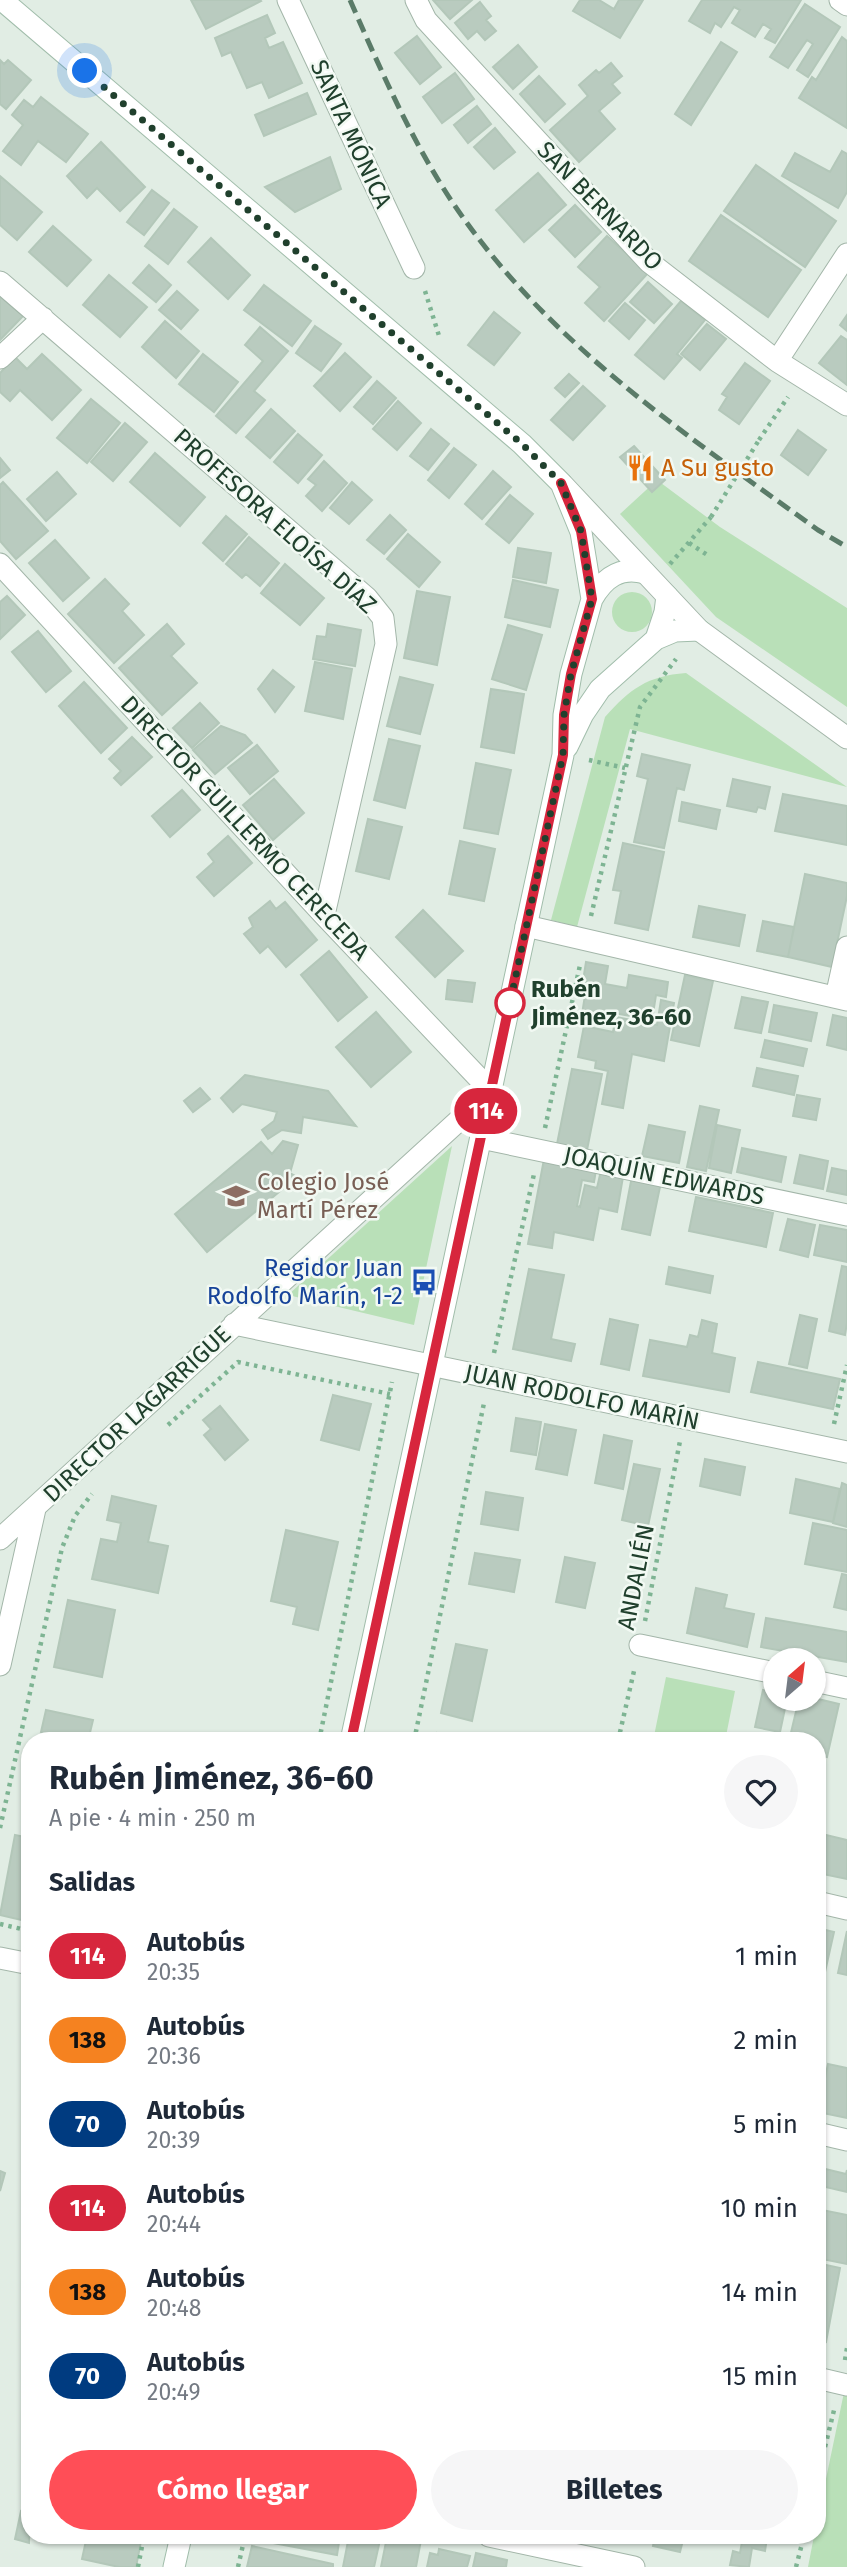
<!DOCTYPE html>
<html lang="es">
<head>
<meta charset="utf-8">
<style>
	:root { --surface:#fff; --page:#f6f6f7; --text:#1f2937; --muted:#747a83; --accent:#ff4e57 }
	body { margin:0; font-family:"Fira Sans",sans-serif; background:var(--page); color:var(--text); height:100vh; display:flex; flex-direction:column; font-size:26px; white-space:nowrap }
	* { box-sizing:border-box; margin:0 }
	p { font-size:23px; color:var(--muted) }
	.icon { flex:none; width:38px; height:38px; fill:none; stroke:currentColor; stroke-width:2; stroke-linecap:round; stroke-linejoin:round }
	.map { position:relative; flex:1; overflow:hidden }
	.panel { position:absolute; left:21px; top:1732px; width:805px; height:812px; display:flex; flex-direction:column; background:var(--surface); border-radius:28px; box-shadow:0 2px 5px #0004 }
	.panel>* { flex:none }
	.badge { padding:0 14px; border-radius:23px; font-size:24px; line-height:46px }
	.needle { width:46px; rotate:28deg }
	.buttons { position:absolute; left:763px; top:1648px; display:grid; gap:14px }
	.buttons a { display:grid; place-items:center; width:63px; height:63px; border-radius:50%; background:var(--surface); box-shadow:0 2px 5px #0004; font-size:35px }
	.you { position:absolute; width:35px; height:35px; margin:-18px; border:5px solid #fff; border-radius:50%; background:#1a73e8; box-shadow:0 0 0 10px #1a73e833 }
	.map>.badge { position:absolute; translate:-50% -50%; box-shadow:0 0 0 4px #fff }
	h2 { padding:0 28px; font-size:26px; line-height:63px }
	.round { display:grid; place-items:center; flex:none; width:74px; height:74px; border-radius:37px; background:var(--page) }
	.overview { display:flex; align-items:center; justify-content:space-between; height:119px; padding:0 28px }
	h1 { font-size:33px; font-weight:700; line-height:52px }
	.button { display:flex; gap:14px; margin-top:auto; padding:14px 28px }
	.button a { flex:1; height:80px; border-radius:42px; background:var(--accent); color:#fff; font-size:28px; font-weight:700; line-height:80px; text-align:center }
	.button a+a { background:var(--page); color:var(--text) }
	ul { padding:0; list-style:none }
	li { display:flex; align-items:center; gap:21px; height:84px; padding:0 28px }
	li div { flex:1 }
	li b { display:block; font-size:26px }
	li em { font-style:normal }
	li .badge { min-width:77px; font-weight:700; text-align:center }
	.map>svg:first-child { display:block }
</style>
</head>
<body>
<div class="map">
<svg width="847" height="2567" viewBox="0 0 847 2567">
	<rect width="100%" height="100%" fill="#e1ede4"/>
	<!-- green -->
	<path fill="#b9e0b8" d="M657,480L720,527L847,608V707L716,617L620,514Z
		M612 612a20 20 0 1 1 40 0a20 20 0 1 1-40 0Z
		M686,673L847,787L630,729L577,927L551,920L605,717C630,689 647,676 686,673Z
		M452,1146L414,1325L288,1295Z
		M666,1677L735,1691L725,1741H653Z
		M847,2378V2567H808L814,2536H817V2522Z"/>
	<!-- building -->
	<path fill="#b9cbbf" stroke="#b3c7b9" stroke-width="2" d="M191,0H260L261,1L206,29Z
		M433,0H472L450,19Z
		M580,0H599L614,9L619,0H643L620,38L573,11Z
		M702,0H801L775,43L765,38L771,29L763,24L755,37L732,23L740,10L734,7L721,27L715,23L710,33L689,21Z
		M480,2L491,16L486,20L496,31L485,40L477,31L468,39L455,23Z
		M805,4L840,27L808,77L797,70L813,44L807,40L788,68L770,57Z
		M267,15L275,33L265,38L269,48L283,42L302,83L269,98L262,82L247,88L231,52L222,56L215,38Z
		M417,36L441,67L420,84L395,53Z
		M842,37L847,41V128L799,98L812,77L816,80Z
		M721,42L737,52L691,125L675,114Z
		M518,45L537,67L513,89L493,67Z
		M0,60L4,64L8,60L31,80L6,109L0,104Z
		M611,63L622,76L612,84L620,93L599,111L615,129L579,162L550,130L588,96L579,85L596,70L599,73Z
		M455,73L474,99L442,123L423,97Z
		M539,76L565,104L545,122L520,94Z
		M307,93L316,114L264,136L255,115Z
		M41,97L88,134L66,162L38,141L21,165L3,151L23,125L12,115L24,100L33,107Z
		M477,106L491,124L468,143L454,125Z
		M495,128L515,152L494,169L474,147Z
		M101,142L145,187L120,211L97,188L87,198L67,176Z
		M842,151L847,154V192L838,208L782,176L795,153L830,172Z
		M330,157L341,189L295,212L265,187Z
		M756,165L836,221L805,267L724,211Z
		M538,173L566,205L524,242L496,210Z
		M0,176L42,212L17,240L0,225Z
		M152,190L169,203L144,235L127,222Z
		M575,205L601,232L575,257L549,230Z
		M174,209L197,227L168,264L145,246Z
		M721,215L801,270L768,317L689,261Z
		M53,226L91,260L67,286L29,252Z
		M607,236L648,273L604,321L585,303L600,287L578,267Z
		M211,238L250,275L228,299L188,262Z
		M149,265L171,285L156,302L133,283Z
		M109,275L147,307L120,337L83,305Z
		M648,282L672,304L654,323L630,302Z
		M264,285L311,321L292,346L244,310Z
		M177,291L198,310L181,329L159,310Z
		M0,296L23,316L0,340Z
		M681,301L705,320L677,354L682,358L664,379L635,355Z
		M625,303L645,320L629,339L609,321Z
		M494,312L520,333L494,365L468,345Z
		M847,315V331L840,325Z
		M165,321L199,351L176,378L142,347Z
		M707,324L726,339L700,370L681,354Z
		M315,326L341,344L321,371L296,353Z
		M260,327L288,351L254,391L265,400L236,433L216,416L263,361L245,345Z
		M841,336L847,340V385L819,363Z
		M345,353L371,377L340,411L314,386Z
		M42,354L81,390L52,420L20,390L10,401L0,392V373L15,357L27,369Z
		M203,354L238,382L214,412L179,384Z
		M745,363L770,381L739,424L719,410L727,397L722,394Z
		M569,374L579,383L565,397L555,388Z
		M377,381L396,398L373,424L354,407Z
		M583,386L605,406L573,440L551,420Z
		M91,399L120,423L87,463L57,438Z
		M398,401L421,423L397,450L373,429Z
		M271,409L295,431L270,458L246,437Z
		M125,423L147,442L113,481L91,462Z
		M431,429L449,444L428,470L410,456Z
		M798,430L826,450L808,475L781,455Z
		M298,434L322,455L298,483L274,462Z
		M634,446L665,480L652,492L620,457Z
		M454,448L476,465L449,498L428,480Z
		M155,453L205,497L180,526L130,482Z
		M0,458L10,470L0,478Z
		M324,461L347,483L322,511L306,496L316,485L308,479Z
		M493,471L511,487L482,519L465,504Z
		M57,472L76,494L46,521L27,499Z
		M3,482L48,531L16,559L0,541V485Z
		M352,482L372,500L349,524L330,508Z
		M510,495L533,514L509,543L486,524Z
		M390,515L406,530L384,554L367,540Z
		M226,516L247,534L223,561L203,543Z
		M408,534L440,562L419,587L387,559Z
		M249,537L279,563L260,586L246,574L242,578L226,564Z
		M55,540L89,578L63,601L29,563Z
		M518,548L551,553L546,583L513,577Z
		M285,564L324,598L300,625L261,593Z
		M105,579L129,604L122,611L144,635L114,663L68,614Z
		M513,580L558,590L550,627L505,617Z
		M417,591L450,597L437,665L404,658Z
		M7,596L25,615L0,639V602Z
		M167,624L184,644L171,656L197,683L162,715L119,668Z
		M328,624L361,630L355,666L313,659L317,636L326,637Z
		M508,625L542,635L526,690L492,679Z
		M38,631L71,671L46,692L12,652Z
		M315,662L352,669L343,719L305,711Z
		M273,670L294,687L275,712L258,689Z
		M400,677L433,685L420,734L387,726Z
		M84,682L127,728L101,753L59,706Z
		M491,689L524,694L514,753L481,747Z
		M200,703L219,723L192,748L173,728Z
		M221,726L245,735L252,743L215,774L193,750Z
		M132,737L152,757L121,785L114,778L121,771L109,759Z
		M389,739L420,746L405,808L374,800Z
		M257,745L278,771L250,794L228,768Z
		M642,754L690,765L684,790L677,788L664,848L634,842L648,779L637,776Z
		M476,763L511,770L498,834L464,828Z
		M274,779L304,813L273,840L243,805Z
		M733,779L770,787L765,809L758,807L756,812L727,806Z
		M182,790L200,810L170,837L152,816Z
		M783,794L847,806V845L775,831Z
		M682,802L720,810L716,829L679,821Z
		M368,819L402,827L389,879L356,871Z
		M228,836L252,863L214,896L197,877L214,862L208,854Z
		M460,841L495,849L484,901L449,894Z
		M623,843L664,852L648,930L615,923L621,891L613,890Z
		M805,874L847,883V896L832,967L788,957Z
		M270,901L276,909L285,902L317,940L286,967L268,946L260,953L244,934L253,927L249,918Z
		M699,906L745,915L739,946L693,937Z
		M423,910L463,951L435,977L396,937Z
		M763,921L794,927L788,957L757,951Z
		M329,951L367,997L338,1021L301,975Z
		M586,962L608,966L605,984L627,988L629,975L668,982L666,997L656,995L652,1020L614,1013L612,1026L581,1021L587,982L583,981Z
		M685,975L713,981L699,1046L671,1040Z
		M448,980L475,983L472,1002L446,999Z
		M742,997L768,1002L761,1033L735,1028Z
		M661,1000L674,1003L664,1061L632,1054L623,1108L602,1104L608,1071L595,1068L596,1061L578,1057L584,1026L613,1032L616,1017L657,1025Z
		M774,1005L817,1013L811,1041L769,1032Z
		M376,1012L411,1052L371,1087L336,1047Z
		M833,1015L847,1018V1050L827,1045Z
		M765,1040L807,1049L803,1066L761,1057Z
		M757,1068L798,1076L794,1095L753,1086Z
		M572,1069L602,1074L587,1150L557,1144Z
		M245,1075L328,1091L356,1126L303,1117L301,1133L282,1130L268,1139L262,1130L274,1121L277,1112L242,1104L233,1112L221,1098Z
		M200,1088L210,1099L193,1112L184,1101Z
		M797,1095L820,1099L816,1120L793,1116Z
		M700,1106L719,1110L706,1171L687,1167Z
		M649,1125L685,1132L679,1163L642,1156Z
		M717,1125L740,1130L731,1173L709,1168Z
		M283,1141L298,1145L290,1173L297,1177L207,1252L175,1214L261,1142L272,1154Z
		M742,1148L786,1157L781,1182L737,1172Z
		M545,1154L597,1164L594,1182L582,1180L577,1206L580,1207L585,1185L597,1188L602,1166L624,1171L617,1212L599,1208L593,1240L554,1232L552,1248L528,1244Z
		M800,1155L828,1161L823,1189L794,1183Z
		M832,1168L847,1171V1195L827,1191Z
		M632,1176L661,1182L650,1235L622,1229Z
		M696,1197L773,1213L766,1247L689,1231Z
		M788,1219L815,1225L808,1257L780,1250Z
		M820,1225L847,1230V1262L814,1255Z
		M842,1266L847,1267V1323L845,1335L829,1331Z
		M669,1267L713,1276L710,1293L666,1284Z
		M529,1269L564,1275L551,1339L575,1344L571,1361L513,1349Z
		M800,1315L817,1319L807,1368L789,1364Z
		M610,1319L638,1325L629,1370L601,1364Z
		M702,1320L717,1324L712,1353L735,1358L729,1392L643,1376L650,1340L687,1347L690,1335L698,1337Z
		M758,1362L840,1379L833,1409L751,1392Z
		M333,1395L371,1404L359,1450L321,1440Z
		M220,1406L248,1440L225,1460L204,1435L211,1429L203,1420Z
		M516,1418L541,1422L536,1455L511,1451Z
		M545,1424L576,1430L567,1475L536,1469Z
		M604,1435L632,1441L623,1489L595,1483Z
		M705,1459L745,1467L740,1495L700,1486Z
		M634,1464L660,1469L648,1526L622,1520Z
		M796,1479L840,1489L833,1522L790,1513Z
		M842,1483L847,1485V1527L833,1523Z
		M486,1492L523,1498L518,1530L481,1524Z
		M112,1496L156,1506L148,1542L168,1546L158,1593L92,1579L101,1539L117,1542L121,1523L107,1520Z
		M813,1523L847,1530V1572L805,1564Z
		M286,1530L338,1542L318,1630L293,1624L297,1607L271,1601Z
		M475,1553L520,1560L514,1592L469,1584Z
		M565,1557L595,1563L585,1608L556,1602Z
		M842,1574L847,1575V1610L834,1607Z
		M696,1588L727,1595L724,1608L754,1614L747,1647L687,1633Z
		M68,1600L115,1610L102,1677L54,1667Z
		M766,1618L847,1632V1662L761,1647Z
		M456,1644L487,1650L472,1721L441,1713Z
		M763,1690L775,1693V1699H787L780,1732L755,1727Z
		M814,1698L839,1704L827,1757L817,1755V1741H789L799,1699Z
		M46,1710L93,1720L88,1741H51L52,1735L41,1732Z
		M437,1733L466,1741H435Z
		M15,1835L30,1838V1922L0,1915Z
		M826,1835L847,1840V1879L818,1873Z
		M817,1928L834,1932L825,1972L817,1970Z
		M847,1931V1975L838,1973Z
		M828,2064L847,2068V2118L818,2112Z
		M817,2167L846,2174L847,2170V2192L817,2185Z
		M0,2171L5,2173L0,2191Z
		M817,2209L847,2215V2264L817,2258Z
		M817,2263L840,2268L826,2342L817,2340Z
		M21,2511L30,2514L29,2543L15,2539Z
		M87,2536H142L136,2567H119L82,2559Z
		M258,2536H340L337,2555L257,2540Z
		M349,2536H374L373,2539L380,2540L374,2567H343Z
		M394,2536L421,2540L416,2567H381L386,2542L393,2543Z
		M655,2536H684L680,2552L653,2546Z
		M743,2536L767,2538L765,2551L752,2548L749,2567L730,2565L733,2551L740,2553Z
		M252,2546L333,2564V2567H247Z
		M439,2549L470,2556L467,2567H427L430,2553L438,2555Z
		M476,2553L507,2560L506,2567H473Z"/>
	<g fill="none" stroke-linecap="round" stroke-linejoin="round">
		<!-- minor casing -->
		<g stroke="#a3b6a9" stroke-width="23">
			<path id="minor" d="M288,0L414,268
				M416,0L426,20L649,262L777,361L847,405
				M840,0L847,5
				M0,282L367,598L383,618L386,644L324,915
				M0,358L43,318
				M777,361L847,254
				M0,564L324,915L491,1091L0,1539
				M526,926L847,1000
				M836,997L847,947
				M481,1138L847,1215
				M234,1324L847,1452
				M640,1645L775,1673
				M0,1665L35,1509
				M814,1681L847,1688
				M817,1902L847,1909
				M0,1958L30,1964
				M817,2133L847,2140
				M817,2378L847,2385
				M489,2536L634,2567"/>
		</g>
		<!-- tertiary casing -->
		<g stroke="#a3b6a9" stroke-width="23">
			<path id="tertiary" d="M563,485L699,630L847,738"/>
		</g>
		<!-- secondary casing -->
		<g stroke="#a1bdab" stroke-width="23">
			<path id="secondary" d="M2,0L522,444L561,483L581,532L592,599L571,674L564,715L563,755L351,1741
				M592,599C604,578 620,566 645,573
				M656,639L665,612L667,596
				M567,747L583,714L600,689L656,639L675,631L699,630
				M174,2567L181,2536"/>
		</g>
		<!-- path -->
		<path stroke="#7eb493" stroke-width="4.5" stroke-dasharray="3.5 5" stroke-linecap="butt" d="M425,291L440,339
			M759,440L788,397
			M689,543L709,556
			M670,564L711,517
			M589,760L625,768
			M591,916L640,707L676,659
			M545,1128L580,965
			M494,1353L534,1174
			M834,1424L847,1365
			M168,1425L238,1362L390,1394
			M645,1621L680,1441
			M319,1741L392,1382
			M414,1741L484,1403
			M618,1741L634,1671
			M0,1828L62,1548L75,1516L92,1494
			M0,1924L30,1931
			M845,2360L847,2348
			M817,2480L835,2406
			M138,2567L144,2536
			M238,2567L245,2536
			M796,2567L804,2536"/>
		<!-- minor -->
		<use href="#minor" stroke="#fff" stroke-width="21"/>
		<!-- tertiary -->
		<use href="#tertiary" stroke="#fff" stroke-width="21"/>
		<!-- secondary -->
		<use href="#secondary" stroke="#fff" stroke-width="21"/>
		<!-- rail -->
		<path stroke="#5a7b68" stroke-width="5" stroke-dasharray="14 7" stroke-linecap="butt" d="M350,0C379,66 408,133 447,194C542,340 680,430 818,530L847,547"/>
		<!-- path-bridge -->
		<path stroke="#7eb493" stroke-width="4.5" stroke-dasharray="3.5 5" stroke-linecap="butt" d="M711,517L759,440"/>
	</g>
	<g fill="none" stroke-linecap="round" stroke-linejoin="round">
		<!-- line casing -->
		<g stroke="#fff" stroke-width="16">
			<path id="line" d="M351,1741L563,755L564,715L571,674L592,599L581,531L561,483"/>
		</g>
		<!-- line -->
		<use href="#line" stroke="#d7263d" stroke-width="10"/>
		<!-- walk -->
		<path stroke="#20402d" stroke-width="7" stroke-dasharray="0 12.6" d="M85,71L522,444L561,483L581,531L592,599L571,674L564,715L563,755L510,1003"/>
	</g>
	<!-- icons -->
	<defs>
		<g id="restaurant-bare" transform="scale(2.1)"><path d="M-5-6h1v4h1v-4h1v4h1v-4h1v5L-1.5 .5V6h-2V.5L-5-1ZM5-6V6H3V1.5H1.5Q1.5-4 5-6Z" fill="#e8710a" stroke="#f2f9f3" stroke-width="2.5" paint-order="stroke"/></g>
		<g id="school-bare" transform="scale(2.1)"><path d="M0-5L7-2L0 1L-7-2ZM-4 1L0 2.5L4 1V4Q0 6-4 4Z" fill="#8d6e63" stroke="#f2f9f3" stroke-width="2.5" paint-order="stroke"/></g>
		<g id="bus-bare" transform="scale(2.1)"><path d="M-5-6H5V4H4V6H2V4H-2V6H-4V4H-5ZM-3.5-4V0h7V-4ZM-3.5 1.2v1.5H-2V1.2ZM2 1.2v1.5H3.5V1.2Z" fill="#1a4fb4" stroke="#f2f9f3" stroke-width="2.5" paint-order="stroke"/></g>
	</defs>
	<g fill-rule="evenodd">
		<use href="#restaurant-bare" x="640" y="468"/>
		<use href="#school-bare" x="236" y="1196"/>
		<use href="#bus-bare" x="424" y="1282"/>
	</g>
	<!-- markers -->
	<circle fill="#fff" stroke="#d7263d" stroke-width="3.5" cx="510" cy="1003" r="14"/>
	<g text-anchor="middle" stroke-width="5" stroke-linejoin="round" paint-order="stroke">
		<!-- street labels -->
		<g font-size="24" fill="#20402d" stroke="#f2f9f3">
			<text transform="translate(351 134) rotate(65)" y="8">SANTA MÓNICA</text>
			<text transform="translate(600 206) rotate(46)" y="8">SAN BERNARDO</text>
			<text transform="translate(275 521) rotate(42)" y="8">PROFESORA ELOÍSA DÍAZ</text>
			<text transform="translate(245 828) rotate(47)" y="8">DIRECTOR GUILLERMO CERECEDA</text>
			<text transform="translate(664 1176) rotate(12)" y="8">JOAQUÍN EDWARDS</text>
			<text transform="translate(582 1397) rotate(12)" y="8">JUAN RODOLFO MARÍN</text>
			<text transform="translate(137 1414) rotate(-43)" y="8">DIRECTOR LAGARRIGUE</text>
			<text transform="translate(636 1577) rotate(-79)" y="8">ANDALIÉN</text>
		</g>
		<!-- food labels -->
		<g font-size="24" fill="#c56008" stroke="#f2f9f3" text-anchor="start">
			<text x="661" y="476">A Su gusto</text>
		</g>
		<!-- stop labels -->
		<g font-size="24" font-weight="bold" fill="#20402d" stroke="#f2f9f3" text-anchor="start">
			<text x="531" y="997">Rubén<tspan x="531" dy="28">Jiménez, 36-60</tspan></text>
		</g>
		<!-- education labels -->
		<g font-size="24" fill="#785e54" stroke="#f2f9f3" text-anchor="start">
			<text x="257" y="1190">Colegio José<tspan x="257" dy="28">Martí Pérez</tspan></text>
		</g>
		<!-- transit labels -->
		<g font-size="24" fill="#164399" stroke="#f2f9f3" text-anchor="end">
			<text x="403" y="1276">Regidor Juan<tspan x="403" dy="28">Rodolfo Marín, 1-2</tspan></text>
		</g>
	</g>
</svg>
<div class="buttons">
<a><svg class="needle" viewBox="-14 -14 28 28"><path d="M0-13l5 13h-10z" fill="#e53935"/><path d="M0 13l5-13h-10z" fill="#747a83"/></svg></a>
</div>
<div class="you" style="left:85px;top:71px"></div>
<b class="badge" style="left:486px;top:1111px;background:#d7263d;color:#fff">114</b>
<section class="panel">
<div class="overview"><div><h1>Rubén Jiménez, 36-60</h1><p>A pie · 4 min · 250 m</p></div><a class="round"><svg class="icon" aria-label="heart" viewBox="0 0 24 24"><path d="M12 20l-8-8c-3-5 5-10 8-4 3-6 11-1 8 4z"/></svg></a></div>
<h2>Salidas</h2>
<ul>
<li><span class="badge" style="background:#d7263d;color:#fff">114</span><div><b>Autobús</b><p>20:35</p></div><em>1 min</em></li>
<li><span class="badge" style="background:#f58220;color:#111">138</span><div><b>Autobús</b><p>20:36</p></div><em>2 min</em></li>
<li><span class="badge" style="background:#003b80;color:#fff">70</span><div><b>Autobús</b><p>20:39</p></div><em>5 min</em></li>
<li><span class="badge" style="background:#d7263d;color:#fff">114</span><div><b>Autobús</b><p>20:44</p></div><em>10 min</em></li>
<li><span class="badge" style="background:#f58220;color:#111">138</span><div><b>Autobús</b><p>20:48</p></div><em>14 min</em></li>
<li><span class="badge" style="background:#003b80;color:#fff">70</span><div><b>Autobús</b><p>20:49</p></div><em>15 min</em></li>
</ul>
<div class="button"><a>Cómo llegar</a><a>Billetes</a></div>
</section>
</div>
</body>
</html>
